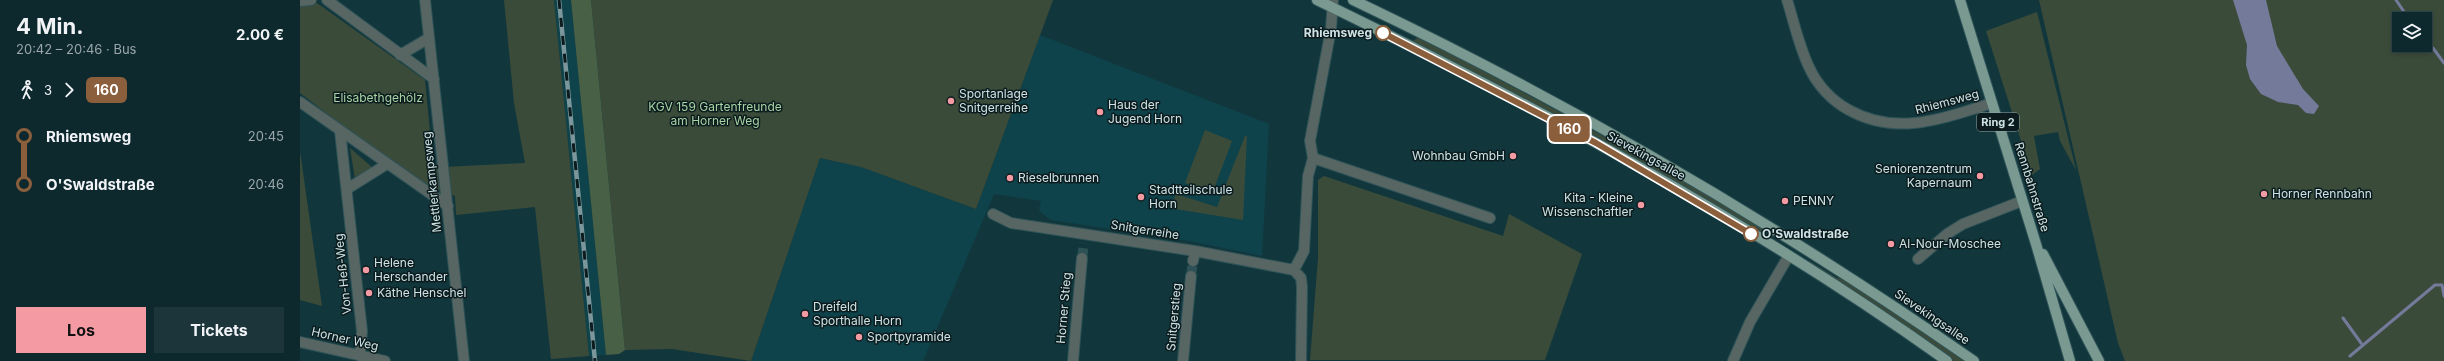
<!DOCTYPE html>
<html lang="de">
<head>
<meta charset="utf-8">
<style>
	:root { --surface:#0d292e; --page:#1b353a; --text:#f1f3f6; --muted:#9aa6aa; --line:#2d454a; --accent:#f49aa2 }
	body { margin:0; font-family:Inter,sans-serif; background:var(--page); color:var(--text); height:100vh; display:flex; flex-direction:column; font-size:15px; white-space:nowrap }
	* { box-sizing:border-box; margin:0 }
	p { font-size:13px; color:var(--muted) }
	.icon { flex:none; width:22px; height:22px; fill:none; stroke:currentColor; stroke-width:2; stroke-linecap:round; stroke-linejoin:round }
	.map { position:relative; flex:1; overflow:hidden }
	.details { display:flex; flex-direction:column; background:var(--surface); width:300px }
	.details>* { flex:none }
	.badge { padding:0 8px; border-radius:6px; font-size:14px; line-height:26px }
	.controls { position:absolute; left:2092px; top:12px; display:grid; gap:8px }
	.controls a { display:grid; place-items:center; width:40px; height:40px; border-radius:0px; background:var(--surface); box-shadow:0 2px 6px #0003,0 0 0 1px var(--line); font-size:20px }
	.map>.badge { position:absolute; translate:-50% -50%; box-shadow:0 0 0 2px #fff }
	.legs { display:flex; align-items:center; gap:6px; height:44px; padding:0 16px; font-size:13px }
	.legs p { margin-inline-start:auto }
	.headline { display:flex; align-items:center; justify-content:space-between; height:68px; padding:0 16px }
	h1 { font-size:22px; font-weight:700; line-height:30px }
	.action { display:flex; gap:8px; margin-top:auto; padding:8px 16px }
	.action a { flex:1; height:46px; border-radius:0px; background:var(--accent); color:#111; font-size:16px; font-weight:700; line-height:46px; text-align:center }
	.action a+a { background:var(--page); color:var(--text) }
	ul { padding:0 16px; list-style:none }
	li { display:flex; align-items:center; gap:14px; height:48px; font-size:15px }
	li i { display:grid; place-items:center; width:6px; height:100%; margin:0 5px; background:currentColor }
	li i::after { content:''; width:10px; height:10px; margin:-5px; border:3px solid; border-radius:50%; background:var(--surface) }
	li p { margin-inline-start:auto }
	li:first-child i { background:linear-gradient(#0000 50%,currentColor 0) }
	li:last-child i { background:linear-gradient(currentColor 50%,#0000 0) }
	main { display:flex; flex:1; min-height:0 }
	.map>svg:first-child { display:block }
</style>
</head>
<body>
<main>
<section class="details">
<div class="headline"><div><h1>4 Min.</h1><p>20:42 – 20:46 · Bus</p></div><b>2.00 €</b></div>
<div class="legs"><svg class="icon" aria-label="walk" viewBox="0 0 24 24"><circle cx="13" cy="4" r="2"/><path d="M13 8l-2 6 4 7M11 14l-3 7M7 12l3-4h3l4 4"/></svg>3<svg class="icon" aria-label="forward" viewBox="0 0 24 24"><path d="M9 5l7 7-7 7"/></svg><b class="badge" style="background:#8b5e3c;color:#fff">160</b></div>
<ul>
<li><i style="color:#8b5e3c"></i><b>Rhiemsweg</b><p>20:45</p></li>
<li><i style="color:#8b5e3c"></i><b>O'Swaldstraße</b><p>20:46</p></li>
</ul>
<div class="action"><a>Los</a><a>Tickets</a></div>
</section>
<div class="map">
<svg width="2144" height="361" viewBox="0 0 2144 361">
	<rect width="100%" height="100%" fill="#11373d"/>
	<!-- built -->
	<path fill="#0f434b" d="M254,0H271L306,355L289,356Z
		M740,35L969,124L962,256L889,241L751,220L739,211L741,201L694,194L623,361H451L520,158L561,167L676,209Z"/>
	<!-- green -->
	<path fill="#3b4b3a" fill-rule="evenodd" d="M204,0H254L289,356L251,359L235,207L156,215L155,196C105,181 43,125 0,93V4L17,3L125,80L133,163L143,167L225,163L214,103Z
		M291,0H753L676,209L561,167L520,158L451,361L372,349L325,350Z
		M1739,0H2144V361H1825L1818,343ZM2099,19H2125V45H2099Z
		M1737,12L1776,170L1760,141L1758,132L1734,136L1740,169L1732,175L1686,31Z
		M1119,37C1237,99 1353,162 1467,231L1463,236C1349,167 1233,102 1113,41Z
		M905,130L932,141L912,194L885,183Z
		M945,136H947L943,220L869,208L870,201H873L876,194L917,207Z
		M50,148L73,168L55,179Z
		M0,151L22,306L0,300Z
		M1024,176L1203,236L1209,214L1282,254L1245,360H1010L1018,258V180Z
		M1509,261L1537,278L1545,279L1666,361H1654L1508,264Z"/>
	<!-- forest -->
	<path fill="#486046" d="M271,0H291L325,350L319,354L306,355Z"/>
	<!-- water -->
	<path fill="#747a9a" d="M1933,0H1966L1977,46L2003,89L2019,106L2014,114L2006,113L1998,105L1978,102L1961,94L1950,79L1946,65L1947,45Z"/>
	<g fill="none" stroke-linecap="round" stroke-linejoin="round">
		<!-- stream -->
		<path stroke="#747a9a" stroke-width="3" d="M2096,0L2109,19
			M2125,40L2128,44
			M2133,48L2144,63
			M2043,318L2061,343
			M2050,356L2135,285H2142L2144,296"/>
		<!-- minor-tunnel -->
		<path stroke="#2e5156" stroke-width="10" stroke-dasharray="10 5" stroke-linecap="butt" d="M782,258L784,243
			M891,276L893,261"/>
		<!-- minor casing -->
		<g stroke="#2f5358" stroke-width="12">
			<path id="minor" d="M27,0L134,79
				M125,0L164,361
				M1487,0C1494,22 1499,46 1509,67C1517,85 1532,101 1549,110C1597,137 1644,118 1692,103
				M0,1L11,0
				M100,55L129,38
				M0,102L148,206
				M40,131L62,331L60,356
				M1013,158L1190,218
				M47,189L87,164
				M693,214L711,223L895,251L994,270
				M1618,259L1647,234L1663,224L1722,201
				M893,261L895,251
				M0,342L85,361
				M773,361L782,258
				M883,361L891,276
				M1001,361L1002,287L1001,278L994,270L1004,251L1008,176L1013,158L1010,141L1031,29L1033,0
				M1433,361L1450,322L1488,257"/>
		</g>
		<!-- major casing -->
		<g stroke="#2f5358" stroke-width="12">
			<path id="major" d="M1017,0C1234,105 1450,220 1647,361
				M1053,0C1270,103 1477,224 1674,361
				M1660,0L1736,244L1770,361
				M1743,254L1799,361"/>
		</g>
		<!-- minor -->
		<use href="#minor" stroke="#576662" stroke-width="10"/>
		<!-- major -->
		<use href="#major" stroke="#7a9a91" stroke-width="10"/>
		<!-- rail casing -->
		<g stroke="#7b979b" stroke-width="4.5">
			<path id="rail" d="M259,0L295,361"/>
		</g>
		<!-- rail -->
		<use href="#rail" stroke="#0c1c1e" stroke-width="3" stroke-dasharray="9" stroke-linecap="butt"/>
	</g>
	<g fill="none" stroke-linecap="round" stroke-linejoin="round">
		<!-- line-1 casing -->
		<g stroke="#fff" stroke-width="9">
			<path id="line-1" d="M1083,33L1296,143L1451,234"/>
		</g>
		<!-- line-1 -->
		<use href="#line-1" stroke="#8b5e3c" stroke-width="6"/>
	</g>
	<!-- markers -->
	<g fill="#fff" stroke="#8b5e3c" stroke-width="2">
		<circle cx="1083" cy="33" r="7"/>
		<circle cx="1451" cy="234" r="7"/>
	</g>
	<g fill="#f49aa2" stroke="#0c1c1e" stroke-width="1.5">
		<circle cx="651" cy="101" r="4"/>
		<circle cx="800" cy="112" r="4"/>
		<circle cx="1213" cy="156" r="4"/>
		<circle cx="1680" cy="176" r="4"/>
		<circle cx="710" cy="178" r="4"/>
		<circle cx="1964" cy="194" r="4"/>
		<circle cx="841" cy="197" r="4"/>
		<circle cx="1485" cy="201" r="4"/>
		<circle cx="1341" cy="205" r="4"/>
		<circle cx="1591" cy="244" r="4"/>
		<circle cx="66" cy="270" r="4"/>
		<circle cx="69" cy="293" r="4"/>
		<circle cx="505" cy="314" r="4"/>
		<circle cx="559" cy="337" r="4"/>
	</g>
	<g text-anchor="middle" stroke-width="3" stroke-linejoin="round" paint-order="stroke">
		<!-- shield labels -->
		<rect fill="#0c1c1e" stroke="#94a7aa" stroke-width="1" x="1677" y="113" width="42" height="18" rx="3"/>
		<g font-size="11" font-weight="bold" fill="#cfe3e6">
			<text x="1698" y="126">Ring 2</text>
		</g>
		<!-- stop labels -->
		<g font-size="12" font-weight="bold" fill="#cfe3e6" stroke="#0c1c1e" text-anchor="end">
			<text x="1072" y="37">Rhiemsweg</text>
			<text x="1462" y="238" text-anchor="start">O'Swaldstraße</text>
		</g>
		<!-- poi labels -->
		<g font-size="12" fill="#cfe3e6" stroke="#0c1c1e" text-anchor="start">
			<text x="659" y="98">Sportanlage<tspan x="659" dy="14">Snitgerreihe</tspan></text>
			<text x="808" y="109">Haus der<tspan x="808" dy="14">Jugend Horn</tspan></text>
			<text x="1205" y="160" text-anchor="end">Wohnbau GmbH</text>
			<text x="1672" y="173" text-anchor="end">Seniorenzentrum<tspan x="1672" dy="14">Kapernaum</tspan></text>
			<text x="718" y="182">Rieselbrunnen</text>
			<text x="849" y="194">Stadtteilschule<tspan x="849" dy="14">Horn</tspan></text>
			<text x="1972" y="198">Horner Rennbahn</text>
			<text x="1333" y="202" text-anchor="end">Kita - Kleine<tspan x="1333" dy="14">Wissenschaftler</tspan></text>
			<text x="1493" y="205">PENNY</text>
			<text x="1599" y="248">Al-Nour-Moschee</text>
			<text x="74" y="267">Helene<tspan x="74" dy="14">Herschander</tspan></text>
			<text x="77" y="297">Käthe Henschel</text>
			<text x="513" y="311">Dreifeld<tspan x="513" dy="14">Sporthalle Horn</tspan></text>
			<text x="567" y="341">Sportpyramide</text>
		</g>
		<!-- park labels -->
		<g font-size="12" fill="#a8d3a4" stroke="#0c1c1e">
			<text x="78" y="102">Elisabethgehölz</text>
			<text x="415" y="111">KGV 159 Gartenfreunde<tspan x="415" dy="14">am Horner Weg</tspan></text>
		</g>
		<!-- street labels -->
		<g font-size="12" fill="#cfe3e6" stroke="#0c1c1e">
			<text transform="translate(1647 102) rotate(-15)" y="4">Rhiemsweg</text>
			<text transform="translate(1346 156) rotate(29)" y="4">Sievekingsallee</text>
			<text transform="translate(132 182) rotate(-96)" y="4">Mettlerkampsweg</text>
			<text transform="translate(1732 187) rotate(73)" y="4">Rennbahnstraße</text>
			<text transform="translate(845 230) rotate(9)" y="4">Snitgerreihe</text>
			<text transform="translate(43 274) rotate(-96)" y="4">Von-Heß-Weg</text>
			<text transform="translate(764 308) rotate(-85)" y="4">Horner Stieg</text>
			<text transform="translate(874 317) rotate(-85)" y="4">Snitgerstieg</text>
			<text transform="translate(1632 317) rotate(34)" y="4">Sievekingsallee</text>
			<text transform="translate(45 339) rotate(13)" y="4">Horner Weg</text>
		</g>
	</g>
</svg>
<div class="controls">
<a><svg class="icon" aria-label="layers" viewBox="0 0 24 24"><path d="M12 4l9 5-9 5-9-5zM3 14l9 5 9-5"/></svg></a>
</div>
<b class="badge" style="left:1269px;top:129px;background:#8b5e3c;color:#fff">160</b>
</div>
</main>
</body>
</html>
